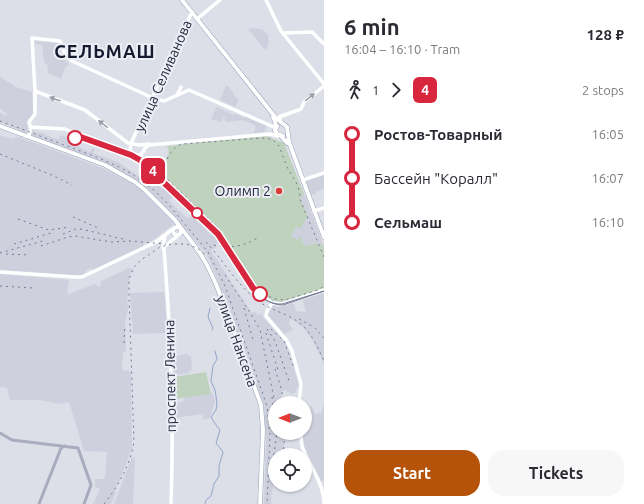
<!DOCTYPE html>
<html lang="en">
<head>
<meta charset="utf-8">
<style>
	:root { --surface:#fff; --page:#f7f7f7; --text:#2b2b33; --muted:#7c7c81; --accent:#b45309 }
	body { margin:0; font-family:Ubuntu,sans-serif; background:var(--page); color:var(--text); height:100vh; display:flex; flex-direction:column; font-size:15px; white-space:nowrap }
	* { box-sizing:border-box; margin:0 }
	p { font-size:13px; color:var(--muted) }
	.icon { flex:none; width:22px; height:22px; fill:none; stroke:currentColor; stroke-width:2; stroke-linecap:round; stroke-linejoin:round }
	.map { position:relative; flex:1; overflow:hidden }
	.sheet { display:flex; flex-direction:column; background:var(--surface); width:320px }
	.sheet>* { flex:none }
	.badge { padding:0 8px; border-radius:6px; font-size:14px; line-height:26px }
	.needle { width:26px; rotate:270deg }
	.tools { position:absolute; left:268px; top:396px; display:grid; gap:8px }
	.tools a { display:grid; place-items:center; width:44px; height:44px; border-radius:50%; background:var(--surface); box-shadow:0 1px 3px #0004; font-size:20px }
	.map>.badge { position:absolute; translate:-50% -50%; box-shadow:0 0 0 2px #fff }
	.legs { display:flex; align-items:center; gap:6px; height:44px; padding:0 20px; font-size:13px }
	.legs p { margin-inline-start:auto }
	.head { display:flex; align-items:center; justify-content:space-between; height:68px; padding:0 20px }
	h1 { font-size:22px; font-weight:700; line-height:30px }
	.cta { display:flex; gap:8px; margin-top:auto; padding:8px 20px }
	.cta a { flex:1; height:46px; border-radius:16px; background:var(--accent); color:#fff; font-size:16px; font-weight:700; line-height:46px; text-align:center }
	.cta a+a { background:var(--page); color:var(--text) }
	ul { padding:0 20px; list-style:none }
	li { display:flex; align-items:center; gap:14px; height:44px; font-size:15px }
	li i { display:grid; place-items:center; width:6px; height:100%; margin:0 5px; background:currentColor }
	li i::after { content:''; width:10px; height:10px; margin:-5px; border:3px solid; border-radius:50%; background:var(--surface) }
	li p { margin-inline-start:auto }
	li:first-child i { background:linear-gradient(#0000 50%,currentColor 0) }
	li:last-child i { background:linear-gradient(currentColor 50%,#0000 0) }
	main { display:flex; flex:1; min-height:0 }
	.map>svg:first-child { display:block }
</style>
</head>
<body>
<main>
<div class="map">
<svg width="324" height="504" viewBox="0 0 324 504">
	<rect width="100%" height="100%" fill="#dcdfe8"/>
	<!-- built -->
	<path fill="#ced1dd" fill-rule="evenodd" d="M252,28L262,29L268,35L269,42L266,51L248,29Z
		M35,41L58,43L59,50L62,58L69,64L65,68L61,79L48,73L47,64H46L44,61L42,45L36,44Z
		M0,77L16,87L32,92L33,114L32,116L28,119L27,124L28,128L35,131V132L45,133V135L57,139H59L60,135L73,139V144L90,152L92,148L95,149L93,153L118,162L155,187L158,185L162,189L165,185L175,195L169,200L179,211H180L187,218L189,217L193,216L212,236L215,234L221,240L215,245L216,247L211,251L252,313L256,312L257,315L262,314L264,318L286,343L299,385L295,393L292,394L286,390L282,391L283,403H275V433H284V444L282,455H275V478L271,496V504H264L266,441L264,408L229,309L227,308L225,299L224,298L218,280L206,253L177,220L146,190L109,167L20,133V130L0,122V112L5,116L7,114L0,109Z
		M226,86H228L234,94V96L239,100L235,107L220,100Z
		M217,107L234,115L235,113L244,118L245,116L267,125L264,132L254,133L256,126L243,120L227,122L224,120L225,117L224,116L221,122L211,119Z
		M0,135L12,139L18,137L100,167L134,184L162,209L173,222V225L149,243H144L143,248L93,271L91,268L86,270V273L78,276L34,273L33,272L0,270Z
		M262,137L273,139L280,146L290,170L297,181L301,196L304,194L305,197L306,196V198L323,244L320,246L324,256V267L316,269L312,258L322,254L318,242L304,246L301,237L298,240L277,228L263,237L240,246L233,247L235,253L257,286L272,297L285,299L318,289L324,285V287L319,290L283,300L272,298L256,287L222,234L167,180L165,174V167L170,152L177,145L181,143ZM263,138L272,140L279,147L287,167L298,186L301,202L290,216L266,234L259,237L255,230L238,236L234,240L228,237L168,180L166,173V167L171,153L178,146L182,145V148L191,147V144Z
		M324,174V189L316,192V194L310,195L305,179Z
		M129,268L133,269L130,273L129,280L127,305L129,306L125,322L126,351L123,352L122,370L131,371L132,448L119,482L114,490L116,492L111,504H93L100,489L95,487V479H104L105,476L107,452L84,451L69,402L60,404L40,400H10L7,388L0,387V274L69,280L67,295L94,284L100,287L101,281Z
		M164,292L168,333L133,334L130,293Z
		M324,293V364L313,341L303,327L291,319L289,323L293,330L283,334L267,316L273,305L277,307L283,306L293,303L296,311L306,312L303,300Z
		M188,354V356H191L192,369L189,371V373L174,375V356Z
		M213,393L215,401L210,418L203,420V414L175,418V403L183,402L184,397Z
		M312,406L315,414L321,413L323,406H324V480L319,482L305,449L302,436V433H305V409Z
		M132,457L135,458L133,504H114Z"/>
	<!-- green -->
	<path fill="#bed2bd" d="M266,136L284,143L304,194L300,199L308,216L302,224L303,227L300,228L297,226L291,236L298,240L300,236L305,246L318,242L319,246L323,244L324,248V289L281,302L272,301L256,287L218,228L160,172L163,168L169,152L167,146Z
		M206,372L211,394L174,399V377Z"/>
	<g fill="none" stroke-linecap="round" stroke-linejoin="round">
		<!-- stream -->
		<path stroke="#94a4cb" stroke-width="1" d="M210,308L208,317L213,328L212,330
			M205,504L206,500L211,496L214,484L219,476V466L223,452L216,443L220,430L214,422L211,417L216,410L217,403L215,390L211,381L213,366L217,359L215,351"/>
		<!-- taxiway -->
		<path stroke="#a8acbe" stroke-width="3" d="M0,433L12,440L78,448L91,485L84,504
			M39,504L61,448L65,446"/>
		<!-- primary casing -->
		<g stroke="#9ba0b4" stroke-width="5">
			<path id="primary" d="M182,0L276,118L287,127L289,142L324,237
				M273,117L275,121L276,128
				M0,126L105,165L135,182L145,190L175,220L200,253L207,265L216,284L237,339L261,405L263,430L260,504
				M277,126L275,130L277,134L283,136
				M281,136L287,143
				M180,228L177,227L174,228L173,231L174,234L177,235L180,234L181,231V229"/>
		</g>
		<!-- secondary -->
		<path stroke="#fff" stroke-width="3.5" d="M266,0L281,31L324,84
			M197,19L220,0
			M283,33L312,32L324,44
			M35,91L85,110L128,143L139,145L149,144
			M177,95L181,87
			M281,122L279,117L301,109L304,102L324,86
			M30,127L65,129L105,145L138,155L142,154L145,148L149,145L270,134L278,136
			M26,136L29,135L31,128L29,122L35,114V91L32,38L60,41L65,54L72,61L153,98L164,101L189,90L276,128
			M132,154L130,149L132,141L192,12
			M136,155L144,161L219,233L253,287L267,299L272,303L282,304L324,290
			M303,180L324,173
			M314,211L324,208
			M163,248L165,235
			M0,272L76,277H82L156,242L174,228
			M272,303L267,311L266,316L287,341L292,351L301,384L299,403
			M301,433C301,438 301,444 303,449C310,466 324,484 324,504
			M171,504C174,419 171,334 164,249L165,246L180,234"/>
		<!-- primary -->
		<use href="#primary" stroke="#fff" stroke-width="4"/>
		<!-- tram -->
		<path stroke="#747a93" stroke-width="1" d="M324,291L282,304C271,305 259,297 252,288L218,234L143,163L136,158L84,139L82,140L79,144H76L74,142L75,138L78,136L131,155L141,161L218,234L253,288C260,297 270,305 283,305L324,291"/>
		<!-- rail -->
		<path stroke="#747a93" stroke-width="1" stroke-dasharray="2 4" stroke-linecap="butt" d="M0,121L99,158L117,166L132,174L155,191L169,205L208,252L225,286L267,406L270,436L267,504
			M0,154L54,176L72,185
			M73,217L98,228
			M18,219L49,230L70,227
			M63,234L76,229H81L127,240
			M206,242C222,259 234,280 252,296C265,308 277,310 292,318C309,327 316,344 324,361
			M14,244L51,233
			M214,245C230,249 245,246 259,237
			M41,246L68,237L75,236L111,242L130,241L166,244
			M0,253L46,240
			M6,254L29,255
			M324,257L301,202L298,186L287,167L279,146L272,139L262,138L182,144C169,148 162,166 166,178L219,229L254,283L268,296L275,299L285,300L318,290L324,286
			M225,275L251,314L260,330L275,403
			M0,286L33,288
			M244,308L253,340
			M299,319L314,327L324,338
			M267,329L275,341L290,384
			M271,329L284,341L294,368
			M266,333L279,373
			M124,343L125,325
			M275,369L281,388L284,403
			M272,397L275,423
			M283,455L285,433
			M273,461L277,433
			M104,504C119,485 130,465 134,442L129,294V279L134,267L141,260L160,247L172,244H186L197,248L206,255"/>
	</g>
	<!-- one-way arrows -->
	<defs><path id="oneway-solid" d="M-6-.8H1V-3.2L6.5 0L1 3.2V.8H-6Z"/></defs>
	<g fill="#9d9fa9">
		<use href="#oneway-solid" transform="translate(310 97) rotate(-39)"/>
		<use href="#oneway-solid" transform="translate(55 99) rotate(-160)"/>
		<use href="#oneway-solid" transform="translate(103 124) rotate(-142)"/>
	</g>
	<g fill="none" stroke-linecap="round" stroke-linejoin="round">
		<!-- line-1 casing -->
		<g stroke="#fff" stroke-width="9">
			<path id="line-1" d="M75,138L78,136L131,155L140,160L218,234L253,288L260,294"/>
		</g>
		<!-- line-1 -->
		<use href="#line-1" stroke="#d7263d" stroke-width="6"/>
	</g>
	<!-- markers -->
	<g fill="#fff" stroke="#d7263d" stroke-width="2">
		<circle cx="75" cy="138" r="7"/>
		<circle cx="197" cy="213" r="5"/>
		<circle cx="260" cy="294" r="7"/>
	</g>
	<circle fill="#d93c35" stroke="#eceef5" stroke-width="1.5" cx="279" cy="191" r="4"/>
	<g text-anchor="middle" stroke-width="4" stroke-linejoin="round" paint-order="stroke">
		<!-- street labels -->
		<g font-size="14" fill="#25293f" stroke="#eceef5">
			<text transform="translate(163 76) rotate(-66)" y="5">улица Селиванова</text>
			<text transform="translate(237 341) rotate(70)" y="5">улица Нансена</text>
			<text transform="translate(170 376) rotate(-91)" y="5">проспект Ленина</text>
		</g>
		<!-- poi labels -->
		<g font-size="14" fill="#25293f" stroke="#eceef5" text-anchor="end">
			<text x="271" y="196">Олимп 2</text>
		</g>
		<!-- district labels -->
		<g font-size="18" font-weight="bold" letter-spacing="1" fill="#171b30" stroke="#eceef5">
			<text x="105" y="58">СЕЛЬМАШ</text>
		</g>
	</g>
</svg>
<div class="tools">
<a><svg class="needle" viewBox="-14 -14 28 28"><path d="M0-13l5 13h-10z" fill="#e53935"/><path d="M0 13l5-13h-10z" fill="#7c7c81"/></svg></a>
<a><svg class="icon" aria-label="locate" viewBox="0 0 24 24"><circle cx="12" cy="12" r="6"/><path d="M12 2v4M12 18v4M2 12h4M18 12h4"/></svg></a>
</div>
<b class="badge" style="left:153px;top:171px;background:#d7263d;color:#fff">4</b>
</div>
<section class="sheet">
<div class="head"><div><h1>6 min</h1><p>16:04 – 16:10 · Tram</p></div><b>128 ₽</b></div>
<div class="legs"><svg class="icon" aria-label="walk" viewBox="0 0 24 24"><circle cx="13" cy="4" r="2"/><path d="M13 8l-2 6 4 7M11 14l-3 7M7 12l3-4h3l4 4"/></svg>1<svg class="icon" aria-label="forward" viewBox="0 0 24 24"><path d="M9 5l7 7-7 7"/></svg><b class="badge" style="background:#d7263d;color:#fff">4</b><p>2 stops</p></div>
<ul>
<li><i style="color:#d7263d"></i><b>Ростов-Товарный</b><p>16:05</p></li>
<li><i style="color:#d7263d"></i><span>Бассейн &quot;Коралл&quot;</span><p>16:07</p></li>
<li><i style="color:#d7263d"></i><b>Сельмаш</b><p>16:10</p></li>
</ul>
<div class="cta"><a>Start</a><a>Tickets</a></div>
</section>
</main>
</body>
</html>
